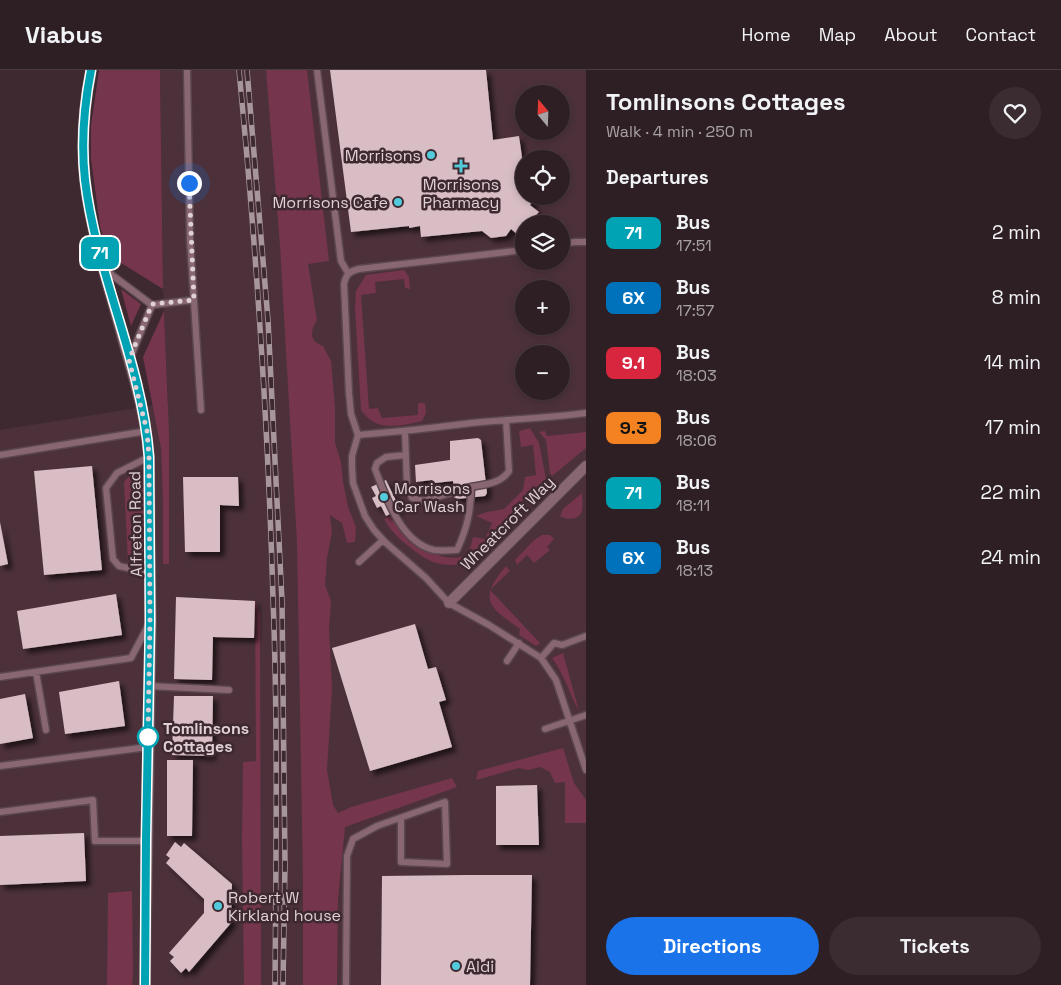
<!DOCTYPE html>
<html lang="en">
<head>
<meta charset="utf-8">
<style>
	:root { --surface:#2e1f24; --page:#3a2c31; --text:#f1f3f6; --muted:#a7a2a6; --line:#493d41; --accent:#1a73e8 }
	body { margin:0; font-family:"Space Grotesk",sans-serif; background:var(--page); color:var(--text); height:100vh; display:flex; flex-direction:column; font-size:19px; white-space:nowrap }
	* { box-sizing:border-box; margin:0 }
	p { font-size:16px; color:var(--muted) }
	.icon { flex:none; width:28px; height:28px; fill:none; stroke:currentColor; stroke-width:2; stroke-linecap:round; stroke-linejoin:round }
	.map { position:relative; flex:1; overflow:hidden }
	.side { display:flex; flex-direction:column; background:var(--surface); width:475px }
	.side>* { flex:none }
	.badge { padding:0 10px; border-radius:8px; font-size:18px; line-height:32px }
	.needle { width:32px; rotate:341deg }
	.tools { position:absolute; left:515px; top:15px; display:grid; gap:10px }
	.tools a { display:grid; place-items:center; width:55px; height:55px; border-radius:50%; background:var(--surface); box-shadow:0 2px 8px #0003,0 0 0 1px var(--line); font-size:25px }
	.you { position:absolute; width:25px; height:25px; margin:-12px; border:4px solid #fff; border-radius:50%; background:#1a73e8; box-shadow:0 0 0 8px #1a73e833 }
	.map>.badge { position:absolute; translate:-50% -50%; box-shadow:0 0 0 2px #fff }
	h2 { padding:0 20px; font-size:19px; line-height:45px }
	.round { display:grid; place-items:center; flex:none; width:52px; height:52px; border-radius:26px; background:var(--page) }
	.overview { display:flex; align-items:center; justify-content:space-between; height:85px; padding:0 20px }
	h1 { font-size:24px; font-weight:600; line-height:38px }
	.action { display:flex; gap:10px; margin-top:auto; padding:10px 20px }
	.action a { flex:1; height:58px; border-radius:30px; background:var(--accent); color:#fff; font-size:20px; font-weight:600; line-height:58px; text-align:center }
	.action a+a { background:var(--page); color:var(--text) }
	ul { padding:0; list-style:none }
	li { display:flex; align-items:center; gap:15px; height:65px; padding:0 20px }
	li div { flex:1 }
	li b { display:block; font-size:19px }
	li em { font-style:normal }
	li .badge { min-width:55px; font-weight:700; text-align:center }
	header { display:flex; align-items:center; gap:30px; box-sizing:border-box; height:70px; padding:0 25px; background:var(--surface); border-bottom:1px solid var(--line) }
	header strong { font-size:24px }
	nav { display:flex; gap:28px; margin-inline-start:auto; font-size:18px }
	main { display:flex; flex:1; min-height:0 }
	.map>svg:first-child { display:block }
</style>
</head>
<body>
<header>
<strong>Viabus</strong>
<nav><a>Home</a><a>Map</a><a>About</a><a>Contact</a></nav>
</header>
<main>
<div class="map">
<svg width="586" height="915" viewBox="0 0 586 915">
	<defs>
		<filter id="shadow"><feDropShadow dx="4.5" dy="4.5" stdDeviation="2.5" flood-color="#0009"/></filter>
	</defs>
	<rect width="100%" height="100%" fill="#3e2930"/>
	<!-- built -->
	<path fill="#4c313a" fill-rule="evenodd" d="M160,0H586V915H0V360L168,333L163,219ZM524,24H561V61H524ZM524,89H561V126H524ZM524,154H561V191H524ZM524,219H561V256H524ZM524,284H561V321H524Z"/>
	<!-- green -->
	<path fill="#75354d" d="M99,0H160L163,219L121,193L105,174L100,156L91,89V56Z
		M266,0H307L329,191L308,194L317,250C310,261 309,271 323,276L331,291L335,337V373L341,392L343,412L348,437L356,457L355,472L347,473L342,453L330,445L332,462L327,488L325,515L331,531L329,560L332,618L327,700L333,735L338,743L351,737L452,708L457,717L345,757L338,829L337,915H303V809L297,473L280,176Z
		M404,200L409,207L410,219L405,218L404,209L375,212L376,223L361,225L369,339L378,338L382,348L418,345V333H425L426,343L422,351C399,356 377,363 361,340L355,239L356,221L366,205Z
		M121,219L141,234L131,256Z
		M164,241L169,363V494H163V429L161,378L143,287Z
		M530,358L539,373L546,409C534,419 524,428 515,439C497,462 486,494 452,495C439,495 430,492 419,484C406,475 392,464 384,449L392,445C396,453 400,462 407,469C418,479 456,497 468,482C471,478 472,471 473,467L485,469L492,453L476,446L487,442L504,439L523,420L525,407L536,405L533,375L521,377L519,361Z
		M545,361L547,366L586,362V378L552,406L550,403L546,370L539,362Z
		M138,403L143,405L144,415L143,483L139,493L128,492L124,412L131,404Z
		M582,423C582,428 583,436 582,441C578,451 567,450 560,446L563,439Z
		M542,465H550L554,469L547,477L550,480L534,493L527,485L517,495L515,490L534,470Z
		M506,496L510,501L490,520L540,573L536,576L519,565L520,559C489,537 477,530 506,496Z
		M255,531L260,543L261,915H244L242,769L243,692L256,691Z
		M563,583L579,641C569,623 564,604 552,588Z
		M563,678L574,713L586,730V753H565V712L555,713L550,702L540,697L528,700L519,698L476,710L478,701Z
		M132,821L133,903L132,915H107L108,823Z"/>
	<!-- building -->
	<path fill="#d8bdc5" filter="url(#shadow)" d="M330,0H486L493,70L519,66L524,101V126H537L530,135L539,142L528,154H524V159L518,165L511,159L506,166L491,168L482,161L421,167L420,156L409,158V156L351,162Z
		M478,368L481,370L487,423L485,426L457,429L454,427L453,411L435,413L432,410L416,412L415,395L450,390V371Z
		M92,396L102,500L44,505L34,401Z
		M183,407H238L239,436L220,435V482H185Z
		M386,410L400,439L386,446L381,436L377,438L372,428L376,426L371,417Z
		M0,452L8,494L0,496Z
		M116,524L122,565L23,579L17,541Z
		M176,527L255,531L254,568L213,567L212,610L174,609Z
		M415,554L428,599L436,597L446,630L439,632L452,677L370,701L332,578Z
		M119,611L125,656L65,664L59,622Z
		M25,624L33,668L0,674V629Z
		M174,626H213L212,686L172,685Z
		M167,690H193L192,766H167Z
		M537,715L539,775H496V716Z
		M84,763L86,811L0,815V766Z
		M175,772L181,777L184,773L232,814L231,853L189,902L186,898L181,903L170,891L174,887L169,883L204,843V829L166,793L170,788L166,785Z
		M465,805H532L530,915H381L382,806Z"/>
	<g fill="none" stroke-linecap="round" stroke-linejoin="round">
		<!-- service casing -->
		<g stroke="#5b474e" stroke-width="9">
			<path id="service" d="M187,0L190,170L201,340
				M317,0L341,191L348,203
				M561,174L575,172H586
				M524,180L359,199C350,201 346,204 344,214L349,323L351,344L358,365L352,386V396L353,413L365,446L374,460L386,473L426,508L449,533L489,555L541,588L556,610L586,700
				M104,199L152,235
				M130,288L152,235L193,230
				M405,362L407,415L412,428L423,431L471,417
				M358,365C396,362 434,358 472,353C510,349 548,348 586,343
				M0,385L147,361
				M406,385L386,387L377,393L375,399C386,427 401,473 434,480C441,481 450,480 457,480C467,458 471,442 471,417C486,414 500,414 509,401L506,350
				M149,387L117,403L106,418L113,489L119,496L151,503
				M359,492L383,470
				M541,588L554,573L562,575L586,566
				M507,591L519,573
				M36,602L46,660
				M0,607L131,588L150,552
				M149,616L229,620
				M545,659L586,645
				M0,696L148,677
				M0,742L93,730L95,771H146
				M346,915L347,786L353,769L377,756L445,732L447,794L401,792V748"/>
		</g>
		<!-- minor casing -->
		<g stroke="#5b474e" stroke-width="12">
			<path id="minor" d="M449,533L586,396"/>
		</g>
		<!-- tertiary casing -->
		<g stroke="#5b474e" stroke-width="12">
			<path id="tertiary" d="M91,0C84,36 81,74 85,110C91,164 109,216 123,269C134,308 146,346 149,387L151,551L145,915"/>
		</g>
		<!-- service -->
		<use href="#service" stroke="#896772" stroke-width="6"/>
		<!-- minor -->
		<use href="#minor" stroke="#896772" stroke-width="10"/>
		<!-- tertiary -->
		<use href="#tertiary" stroke="#896772" stroke-width="10"/>
		<!-- rail casing -->
		<g stroke="#a7979c" stroke-width="5.5">
			<path id="rail" d="M239,0C256,176 268,352 273,528C278,657 276,786 275,915
				M247,0L268,250L282,531L285,794L283,915"/>
		</g>
		<!-- rail -->
		<use href="#rail" stroke="#3e2930" stroke-width="4" stroke-dasharray="11" stroke-linecap="butt"/>
	</g>
	<g fill="none" stroke-linecap="round" stroke-linejoin="round">
		<!-- line casing -->
		<g stroke="#fff" stroke-width="11">
			<path id="line" d="M91,0C84,36 81,74 85,110C96,204 142,292 149,387L150,551L146,770L145,915"/>
		</g>
		<!-- line -->
		<use href="#line" stroke="#00a3b4" stroke-width="8"/>
		<!-- walk -->
		<path stroke="#dfd1d5" stroke-width="5" stroke-dasharray="0 9" d="M148,667L150,551L149,387L147,361L129,290L152,234L194,230L189,113"/>
	</g>
	<!-- markers -->
	<g fill="#53cbdb" stroke="#3e2930" stroke-width="2">
		<circle cx="431" cy="85" r="5"/>
		<path d="M458.5 88.5h5v5h5v5h-5v5h-5v-5h-5v-5h5z"/>
		<circle cx="398" cy="132" r="5"/>
		<circle cx="384" cy="427" r="5"/>
		<circle cx="218" cy="836" r="5"/>
		<circle cx="456" cy="896" r="5"/>
	</g>
	<circle fill="#fff" stroke="#00a3b4" stroke-width="2.5" cx="148" cy="667" r="10"/>
	<g text-anchor="middle" stroke-width="5" stroke-linejoin="round" paint-order="stroke">
		<!-- poi labels -->
		<g font-size="16" fill="#dfd1d5" stroke="#3e2930" text-anchor="start">
			<text x="421" y="91" text-anchor="end">Morrisons</text>
			<text x="461" y="120" text-anchor="middle">Morrisons<tspan x="461" dy="18">Pharmacy</tspan></text>
			<text x="388" y="138" text-anchor="end">Morrisons Cafe</text>
			<text x="394" y="424">Morrisons<tspan x="394" dy="18">Car Wash</tspan></text>
			<text x="228" y="833">Robert W<tspan x="228" dy="18">Kirkland house</tspan></text>
			<text x="466" y="902">Aldi</text>
		</g>
		<!-- street labels -->
		<g font-size="16" fill="#dfd1d5" stroke="#3e2930">
			<text transform="translate(507 453) rotate(-45)" y="6">Wheatcroft Way</text>
			<text transform="translate(135 454) rotate(-91)" y="6">Alfreton Road</text>
		</g>
		<!-- stop labels -->
		<g font-size="16" font-weight="bold" fill="#dfd1d5" stroke="#3e2930" text-anchor="start">
			<text x="163" y="664">Tomlinsons<tspan x="163" dy="18">Cottages</tspan></text>
		</g>
	</g>
</svg>
<div class="tools">
<a><svg class="needle" viewBox="-14 -14 28 28"><path d="M0-13l5 13h-10z" fill="#e53935"/><path d="M0 13l5-13h-10z" fill="#a7a2a6"/></svg></a>
<a><svg class="icon" aria-label="locate" viewBox="0 0 24 24"><circle cx="12" cy="12" r="6"/><path d="M12 2v4M12 18v4M2 12h4M18 12h4"/></svg></a>
<a><svg class="icon" aria-label="layers" viewBox="0 0 24 24"><path d="M12 4l9 5-9 5-9-5zM3 14l9 5 9-5"/></svg></a>
<a>+</a>
<a>−</a>
</div>
<div class="you" style="left:189px;top:113px"></div>
<b class="badge" style="left:100px;top:183px;background:#00a3b4;color:#fff">71</b>
</div>
<section class="side">
<div class="overview"><div><h1>Tomlinsons Cottages</h1><p>Walk · 4 min · 250 m</p></div><a class="round"><svg class="icon" aria-label="heart" viewBox="0 0 24 24"><path d="M12 20l-8-8c-3-5 5-10 8-4 3-6 11-1 8 4z"/></svg></a></div>
<h2>Departures</h2>
<ul>
<li><span class="badge" style="background:#00a3b4;color:#fff">71</span><div><b>Bus</b><p>17:51</p></div><em>2 min</em></li>
<li><span class="badge" style="background:#0072bc;color:#fff">6X</span><div><b>Bus</b><p>17:57</p></div><em>8 min</em></li>
<li><span class="badge" style="background:#d7263d;color:#fff">9.1</span><div><b>Bus</b><p>18:03</p></div><em>14 min</em></li>
<li><span class="badge" style="background:#f58220;color:#111">9.3</span><div><b>Bus</b><p>18:06</p></div><em>17 min</em></li>
<li><span class="badge" style="background:#00a3b4;color:#fff">71</span><div><b>Bus</b><p>18:11</p></div><em>22 min</em></li>
<li><span class="badge" style="background:#0072bc;color:#fff">6X</span><div><b>Bus</b><p>18:13</p></div><em>24 min</em></li>
</ul>
<div class="action"><a>Directions</a><a>Tickets</a></div>
</section>
</main>
</body>
</html>
